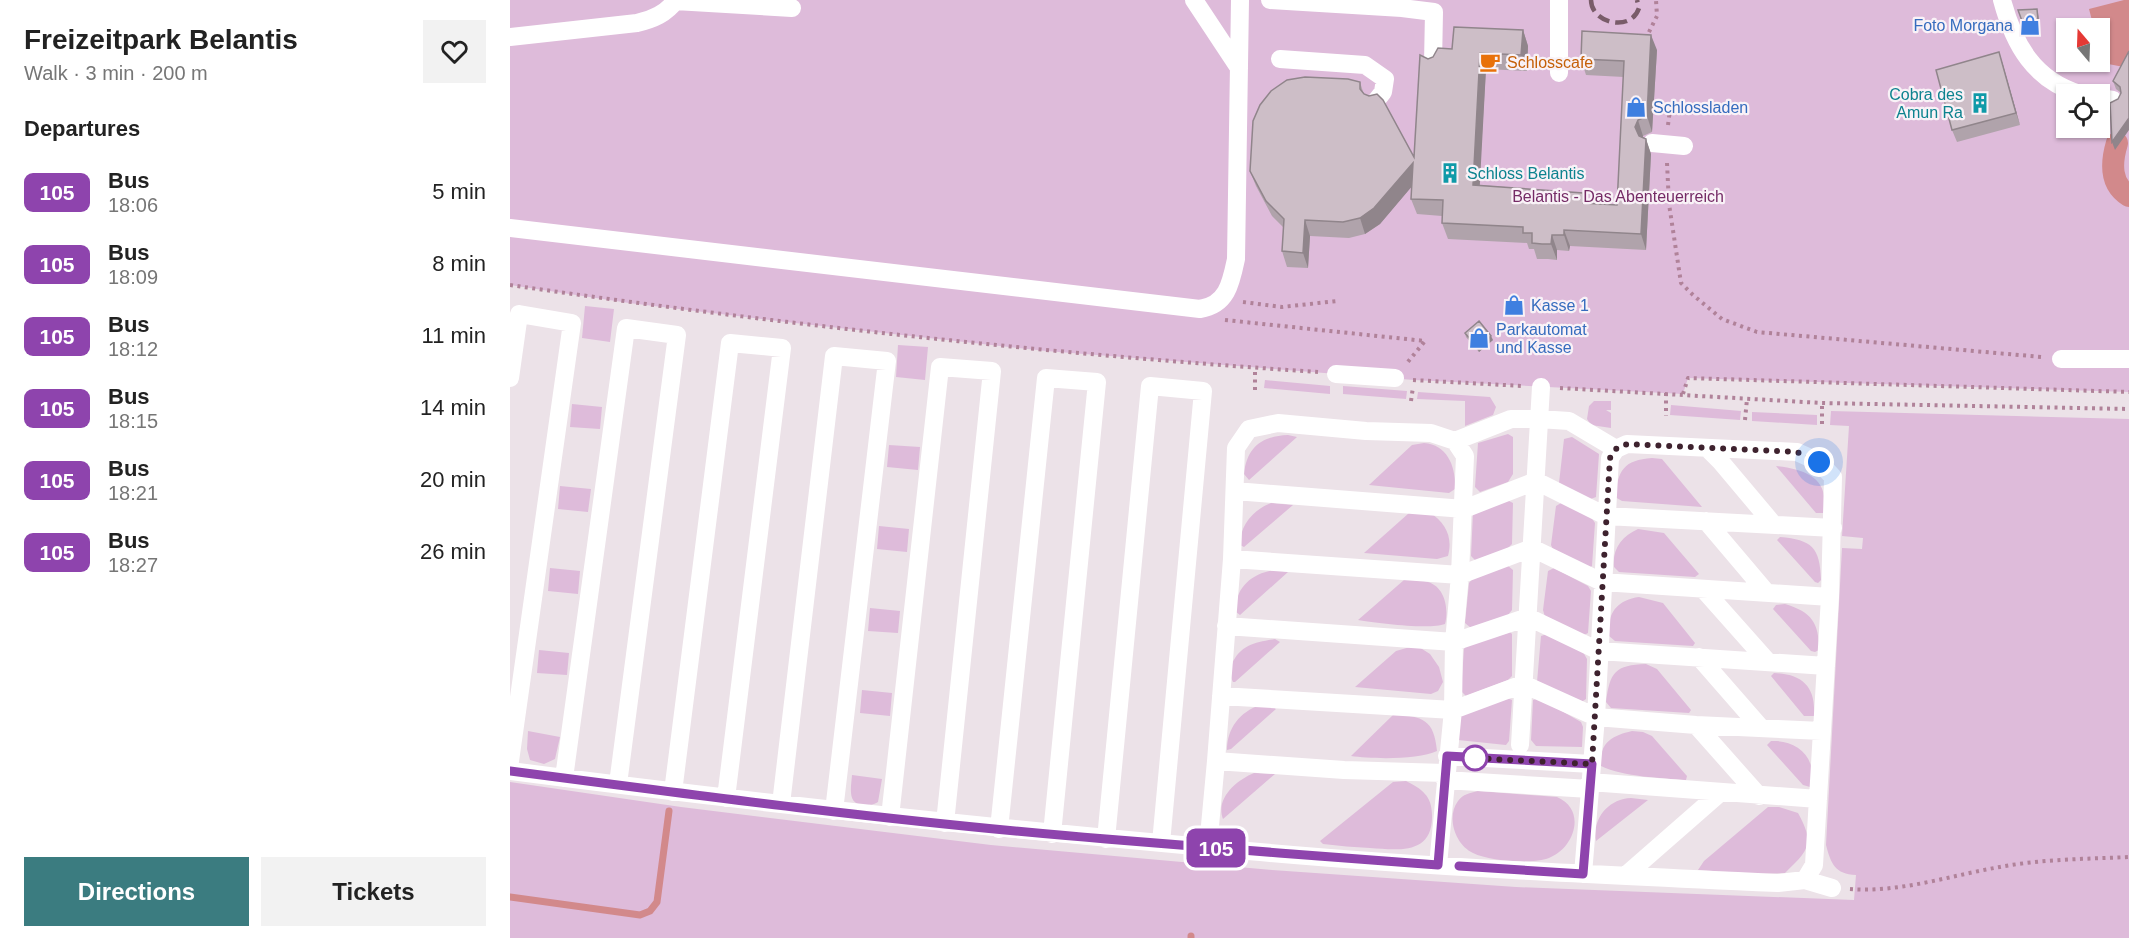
<!DOCTYPE html>
<html lang="en">
<head>
<meta charset="utf-8">
<style>
	:root { --surface:#fff; --page:#f2f2f2; --text:#222; --muted:#767676; --accent:#3b7c80 }
	body { margin:0; font-family:Arial,sans-serif; background:var(--page); color:var(--text); height:100vh; display:flex; flex-direction:column; font-size:22px; white-space:nowrap }
	* { box-sizing:border-box; margin:0 }
	p { font-size:20px; color:var(--muted) }
	.icon { flex:none; width:33px; height:33px; fill:none; stroke:currentColor; stroke-width:2; stroke-linecap:round; stroke-linejoin:round }
	.map { position:relative; flex:1; overflow:hidden }
	.sheet { display:flex; flex-direction:column; background:var(--surface); width:510px }
	.sheet>* { flex:none }
	.badge { padding:0 12px; border-radius:9px; font-size:21px; line-height:39px }
	.needle { width:39px; rotate:341deg }
	.tools { position:absolute; left:1546px; top:18px; display:grid; gap:12px }
	.tools a { display:grid; place-items:center; width:54px; height:54px; border-radius:0px; background:var(--surface); box-shadow:0 2px 4px #0004; font-size:30px }
	.you { position:absolute; width:30px; height:30px; margin:-15px; border:4px solid #fff; border-radius:50%; background:#1a73e8; box-shadow:0 0 0 9px #1a73e833 }
	.map>.badge { position:absolute; translate:-50% -50%; box-shadow:0 0 0 3px #fff }
	h2 { padding:0 24px; font-size:22px; line-height:54px }
	.round { display:grid; place-items:center; flex:none; width:63px; height:63px; border-radius:0px; background:var(--page) }
	.summary { display:flex; align-items:center; justify-content:space-between; height:102px; padding:0 24px }
	h1 { font-size:28px; font-weight:600; line-height:45px }
	.cta { display:flex; gap:12px; margin-top:auto; padding:12px 24px }
	.cta a { flex:1; height:69px; border-radius:0px; background:var(--accent); color:#fff; font-size:24px; font-weight:600; line-height:69px; text-align:center }
	.cta a+a { background:var(--page); color:var(--text) }
	ul { padding:0; list-style:none }
	li { display:flex; align-items:center; gap:18px; height:72px; padding:0 24px }
	li div { flex:1 }
	li b { display:block; font-size:22px }
	li em { font-style:normal }
	li .badge { min-width:66px; font-weight:700; text-align:center }
	main { display:flex; flex:1; min-height:0 }
	.map>svg:first-child { display:block }
</style>
</head>
<body>
<main>
<section class="sheet">
<div class="summary"><div><h1>Freizeitpark Belantis</h1><p>Walk · 3 min · 200 m</p></div><a class="round"><svg class="icon" aria-label="heart" viewBox="0 0 24 24"><path d="M12 20l-8-8c-3-5 5-10 8-4 3-6 11-1 8 4z"/></svg></a></div>
<h2>Departures</h2>
<ul>
<li><span class="badge" style="background:#8e44ad;color:#fff">105</span><div><b>Bus</b><p>18:06</p></div><em>5 min</em></li>
<li><span class="badge" style="background:#8e44ad;color:#fff">105</span><div><b>Bus</b><p>18:09</p></div><em>8 min</em></li>
<li><span class="badge" style="background:#8e44ad;color:#fff">105</span><div><b>Bus</b><p>18:12</p></div><em>11 min</em></li>
<li><span class="badge" style="background:#8e44ad;color:#fff">105</span><div><b>Bus</b><p>18:15</p></div><em>14 min</em></li>
<li><span class="badge" style="background:#8e44ad;color:#fff">105</span><div><b>Bus</b><p>18:21</p></div><em>20 min</em></li>
<li><span class="badge" style="background:#8e44ad;color:#fff">105</span><div><b>Bus</b><p>18:27</p></div><em>26 min</em></li>
</ul>
<div class="cta"><a>Directions</a><a>Tickets</a></div>
</section>
<div class="map">
<svg width="1619" height="938" viewBox="0 0 1619 938">
	<rect width="100%" height="100%" fill="#ece2e8"/>
	<!-- green -->
	<path fill="#debbda" fill-rule="evenodd" d="M0,0H1619V392L1178,378L1173,394L904,380L536,351L276,322L119,303L0,285ZM1557,28H1590V62H1557ZM1557,94H1590V128H1557Z
		M75,306L104,309L100,342L72,338Z
		M388,345L418,347L415,380L386,377Z
		M755,380L820,386V394L754,388Z
		M833,386L897,391L896,399L833,394Z
		M908,392L980,397L986,407L983,415L955,426V401L907,399Z
		M1084,401H1101V410H1096L1101,413V428L1081,425L1077,419L1079,406Z
		M62,404L92,407L90,429L60,427Z
		M1161,405L1231,411L1230,420L1160,415Z
		M1321,411L1619,419V938H0V782L171,807L481,845L762,870L1006,887L1344,900L1346,875C1325,874 1321,864 1316,845L1332,548L1352,549L1353,538L1332,536L1339,426L1320,425Z
		M1242,412L1307,415V425L1242,421Z
		M998,434L1003,437V474L998,482L970,492L965,487L968,443Z
		M778,435L787,437L739,480L734,474C737,447 752,436 778,435Z
		M1062,437L1089,454L1086,497L1078,500L1049,483L1054,439Z
		M914,443C938,445 946,467 945,489L939,493L859,485L902,445Z
		M379,445L410,447L408,470L377,467Z
		M1142,458L1152,459L1192,507L1112,501L1105,497C1108,470 1114,460 1142,458Z
		M1266,466C1295,469 1321,478 1313,513H1306Z
		M50,486L81,489L78,512L48,509Z
		M995,499L1003,503L1002,544L998,548L966,561L961,556L963,512Z
		M761,503L783,505L734,547L730,545C730,525 743,510 761,503Z
		M1051,503L1081,517L1085,523L1082,566L1077,569L1044,552L1041,545L1046,506Z
		M919,512C936,523 943,537 938,556L927,559L854,553L899,513Z
		M369,526L399,529L397,552L367,549Z
		M1128,529L1154,533L1189,574L1185,577L1109,572L1104,567C1102,549 1112,536 1128,529Z
		M1270,537C1302,540 1310,547 1311,580L1308,583L1305,582L1267,540Z
		M997,565L1003,570L1002,610L998,615L961,628L955,623L959,583L963,578Z
		M40,568L70,571L68,594L38,591Z
		M1044,568L1078,586L1081,591L1078,633L1072,636L1035,617L1033,610L1038,571Z
		M766,570L778,572L730,615L726,612C724,587 744,572 766,570Z
		M894,580C901,580 911,580 918,582C935,587 939,609 935,624C919,630 868,623 848,620Z
		M1129,597L1153,603L1185,643L1183,646L1105,641L1099,636C1097,613 1107,600 1129,597Z
		M1275,604C1302,612 1309,623 1309,650L1305,652L1301,651L1263,609L1266,605Z
		M360,608L390,611L388,633L358,631Z
		M998,630L1002,634V676L998,680L956,696L951,691L954,649L957,644Z
		M1037,634L1073,652L1077,659L1076,699L1070,703L1027,682L1031,636Z
		M765,639L770,642L725,682H723C720,676 719,671 722,664C730,645 746,642 765,639Z
		M900,647H909L920,654L929,667L933,682L928,691L921,694L845,687L886,651Z
		M29,650L59,653L57,675L27,673Z
		M1136,664L1147,669L1181,710L1179,713L1101,708L1096,702C1100,672 1105,665 1136,664Z
		M1264,673C1293,674 1306,687 1304,716H1294L1261,676Z
		M352,690L382,693L380,716L350,713Z
		M995,697L1002,700L999,741L996,745L948,740L950,718L954,713Z
		M1029,698L1071,722L1073,727L1072,747L1026,746L1021,740L1023,700Z
		M750,705L762,706L766,709L721,749L717,750C717,728 730,712 750,705Z
		M884,714C913,717 924,719 927,751C909,760 861,759 841,756Z
		M18,731L50,737L45,759L34,764L20,760L17,749Z
		M1122,731L1133,732L1142,736L1177,776L1176,780C1151,778 1114,777 1091,766C1089,743 1101,736 1122,731Z
		M1261,741C1280,740 1301,750 1302,773C1303,777 1300,783 1300,787L1293,785L1257,745Z
		M744,773L765,774L713,819C705,798 727,780 744,773Z
		M342,775L372,779L368,802C363,805 360,805 354,805C337,805 341,788 342,775Z
		M896,781C912,789 922,796 922,815C923,855 888,850 860,848C844,847 829,846 813,844L810,841L883,782Z
		M968,791L1047,797C1078,810 1064,851 1036,859C1019,864 979,861 963,853C945,845 936,817 948,801C953,794 960,793 968,791Z
		M1121,798L1138,800L1086,841C1082,819 1098,799 1121,798Z
		M1258,807H1269L1288,813C1305,844 1299,850 1275,873L1249,874L1188,870L1194,861Z"/>
	<!-- water -->
	<path fill="#d2898b" d="M1614,0H1619V68L1593,63L1590,50V28H1584L1579,9Z"/>
	<g fill="none" stroke-linecap="round" stroke-linejoin="round">
		<!-- stream -->
		<path stroke="#d2898b" stroke-width="7" d="M0,897L130,915L140,911L147,902L159,811
			M681,938V936"/>
		<!-- canal -->
		<path stroke="#d2898b" stroke-width="22" d="M1607,143C1601,163 1600,184 1619,196"/>
		<!-- path -->
		<path stroke="#b08299" stroke-width="4" stroke-dasharray="3 4.5" stroke-linecap="butt" d="M1134,37L1137,36L1147,16L1146,0
			M1158,125L1160,110
			M1157,163L1159,204L1171,283L1183,295L1212,319L1247,332L1532,357
			M0,285C268,324 538,354 808,372
			M733,302L772,307L827,301
			M715,320L915,341L897,363
			M903,380L1013,386
			M1050,388L1312,403L1619,409
			M745,390V368
			M1156,393V416
			M1173,394L1178,378L1619,392
			M901,401L903,387
			M1235,420L1237,399
			M1312,424V403
			M1340,889C1390,893 1442,875 1490,867C1532,859 1576,859 1619,857"/>
		<!-- minor -->
		<path stroke="#fff" stroke-width="18" d="M684,0L729,68
			M760,0L892,8L924,12L923,63
			M1492,0C1504,45 1524,80 1570,94
			M165,1L282,8
			M0,37L127,23C143,19 156,14 166,0
			M770,59L855,65L875,79L873,92L866,101
			M1049,73V0
			M1590,98L1603,100
			M1142,143L1174,146
			M0,228L690,309C717,305 721,283 726,259L730,0
			M1551,359H1619
			M826,374L885,378
			M0,378L9,314L62,323L0,761
			M945,441L1001,419H1029L1059,421L1106,449
			M1197,448L1211,462L1264,525
			M725,491L954,509L1026,481L1096,516L1323,528
			M1196,521L1257,593
			M722,559L950,575L1022,548L1092,582L1320,597
			M1194,590L1258,662
			M716,626L944,642L1018,617L1089,651L1316,666
			M1189,657L1251,728
			M711,696L943,710L1013,684L1086,717L1186,725L1312,731
			M1186,725L1249,796
			M1010,745L1031,387
			M937,756L1082,764
			M706,761L834,770L935,773
			M0,771C245,803 491,829 738,851C914,867 1091,875 1268,883L1295,880L1322,888
			M54,778L116,328L167,335L108,784
			M935,780L1080,789
			M1080,782L1308,799
			M163,792L220,343L272,348L216,798
			M271,804L324,356L377,361L324,811
			M380,817L430,367L482,371L435,823
			M489,829L536,378L587,382L542,834
			M596,839L640,386L693,391L651,843
			M698,847L706,761L722,559L726,448L739,429L768,423L856,431L921,433L945,441L955,456L950,575L944,642L943,710L928,865
			M1073,874L1086,717L1100,458L1106,449L1117,444L1287,452L1309,462L1323,477L1320,597L1304,865L1295,880
			M1115,876L1211,792"/>
		<!-- rail -->
		<path stroke="#795c69" stroke-width="4.5" stroke-dasharray="12 6" stroke-linecap="butt" d="M1081,0C1081,23 1121,33 1129,8L1127,0"/>
	</g>
	<!-- wall -->
	<path fill="#b0a3ab" d="M1508,10L1528,13L1530,35L1518,36Z
		M1013,30L1018,46L1017,71L976,69L969,185L1073,193L1077,203L1107,205L1114,77L1076,75L1071,59L1147,50L1142,132L1133,136V137L1136,139L1141,154L1136,250L1060,246L1059,251L1047,250V260L1038,259H1027L1024,249H1019L1017,243L938,239L932,223V216L907,214L901,199L902,186L870,224L855,234L839,238L800,236L798,268L777,267L772,251L774,228L762,216L746,186L740,171L850,82L854,95L904,157L918,59L942,49Z
		M1619,51L1605,150L1608,99L1611,93L1606,89L1603,81Z
		M1489,52L1493,65L1510,125L1447,142L1442,130Z
		M955,333L983,340L969,352L956,337Z"/>
	<!-- shaded-wall -->
	<path fill="#90858b" d="M1527,9L1528,13L1530,35L1529,31Z
		M1013,30L1018,46L1017,71L1011,55Z
		M1141,35L1147,50L1142,132L1137,116Z
		M1489,52L1493,65L1510,125L1506,113Z
		M970,53L976,69L969,200L963,185Z
		M1619,118V130L1605,150L1602,142Z
		M1128,120L1133,136L1131,143L1125,127Z
		M1136,139L1141,154L1136,250L1131,234Z
		M903,163L909,178L870,224L855,234L850,218Z
		M1073,193L1079,208L1073,203Z
		M795,220L800,236L798,268L793,253Z
		M1054,230L1060,246L1059,251L1054,235Z
		M1042,235L1047,250V260L1041,244Z
		M981,336L983,340L969,352L967,347Z"/>
	<!-- building -->
	<path fill="#cdbec7" stroke="#90858b" stroke-width="1.5" d="M1527,9L1529,31L1516,32L1508,10Z
		M944,27L1013,30L1011,55L970,53L963,185L1073,193V203L1107,205L1114,61L1071,59L1072,31L1141,35L1137,116L1128,120L1125,127L1129,136L1136,139L1131,234L1054,230V235H1042L1041,244H1032L1022,243V233H1013V227L932,223L933,200L901,199L903,163L864,208L850,218L833,222L795,220L793,253L772,251L774,219L756,201L740,171L743,121L750,105L761,91L777,80L795,77L838,79L850,82V89L854,94L859,96L867,94L873,100L904,157L910,55L918,59L923,57L928,48L942,49Z
		M1619,51V118L1602,142L1600,103L1608,99L1611,93L1610,87L1603,81Z
		M1489,52L1506,113L1442,130L1426,70Z
		M969,321L981,336L967,347L955,333Z"/>
	<g fill="none" stroke-linecap="round" stroke-linejoin="round">
		<!-- line casing -->
		<g stroke="#fff" stroke-width="14">
			<path id="line" d="M0,771C198,797 397,823 596,839C707,848 817,857 928,865L937,756L1082,764L1073,874L949,866"/>
		</g>
		<!-- line -->
		<use href="#line" stroke="#8e44ad" stroke-width="9"/>
		<!-- walk -->
		<path stroke="#3e222e" stroke-width="6" stroke-dasharray="0 10.8" d="M965,758H961L1082,764L1100,458L1106,449L1117,444L1287,452L1309,462"/>
	</g>
	<!-- icons -->
	<defs>
		<g id="shop-bare" transform="scale(1.62)"><path d="M-5-2.5h2.3a2.7 3.5 0 0 1 5.4 0H5L5.5 6h-11ZM-1.5-2.5h3a1.5 2.3 0 0 0-3 0Z" fill="#3f7fe0" stroke="#f9f2f7" stroke-width="2.5" paint-order="stroke"/></g>
		<g id="cafe-bare" transform="scale(1.62)"><path d="M-5.5-4.5H6V0H3Q3 3.5 0 3.5H-2.5Q-5.5 3.5-5.5 0ZM3-3.2v2h1.7v-2ZM-6 4.5H4V6H-6Z" fill="#e8710a" stroke="#f9f2f7" stroke-width="2.5" paint-order="stroke"/></g>
		<g id="building-bare" transform="scale(1.62)"><path d="M-4-6H4V6H1V3H-1V6H-4ZM-2.5-4.3h1.7v1.8h-1.7ZM.8-4.3h1.7v1.8H.8ZM-2.5-1h1.7V.8h-1.7ZM.8-1h1.7V.8H.8Z" fill="#0f9aa8" stroke="#f9f2f7" stroke-width="2.5" paint-order="stroke"/></g>
	</defs>
	<g fill-rule="evenodd">
		<use href="#shop-bare" x="1520" y="25"/>
		<use href="#cafe-bare" x="980" y="62"/>
		<use href="#building-bare" x="1470" y="103"/>
		<use href="#shop-bare" x="1126" y="107"/>
		<use href="#building-bare" x="940" y="173"/>
		<use href="#shop-bare" x="1004" y="305"/>
		<use href="#shop-bare" x="969" y="338"/>
	</g>
	<!-- markers -->
	<circle fill="#fff" stroke="#8e44ad" stroke-width="3" cx="965" cy="758" r="12"/>
	<g text-anchor="middle" stroke-width="4.5" stroke-linejoin="round" paint-order="stroke">
		<!-- shop labels -->
		<g font-size="16" fill="#366cbe" stroke="#f9f2f7" text-anchor="start">
			<text x="1503" y="31" text-anchor="end">Foto Morgana</text>
			<text x="1143" y="113">Schlossladen</text>
			<text x="1021" y="311">Kasse 1</text>
			<text x="986" y="335">Parkautomat<tspan x="986" dy="18">und Kasse</tspan></text>
		</g>
		<!-- food labels -->
		<g font-size="16" fill="#c56008" stroke="#f9f2f7" text-anchor="start">
			<text x="997" y="68">Schlosscafe</text>
		</g>
		<!-- culture labels -->
		<g font-size="16" fill="#0d838f" stroke="#f9f2f7" text-anchor="end">
			<text x="1453" y="100">Cobra des<tspan x="1453" dy="18">Amun Ra</tspan></text>
			<text x="957" y="179" text-anchor="start">Schloss Belantis</text>
		</g>
		<!-- park labels -->
		<g font-size="16" fill="#752b66" stroke="#f9f2f7">
			<text x="1108" y="202">Belantis - Das Abenteuerreich</text>
		</g>
	</g>
</svg>
<div class="tools">
<a><svg class="needle" viewBox="-14 -14 28 28"><path d="M0-13l5 13h-10z" fill="#e53935"/><path d="M0 13l5-13h-10z" fill="#767676"/></svg></a>
<a><svg class="icon" aria-label="locate" viewBox="0 0 24 24"><circle cx="12" cy="12" r="6"/><path d="M12 2v4M12 18v4M2 12h4M18 12h4"/></svg></a>
</div>
<div class="you" style="left:1309px;top:462px"></div>
<b class="badge" style="left:706px;top:848px;background:#8e44ad;color:#fff">105</b>
</div>
</main>
</body>
</html>
